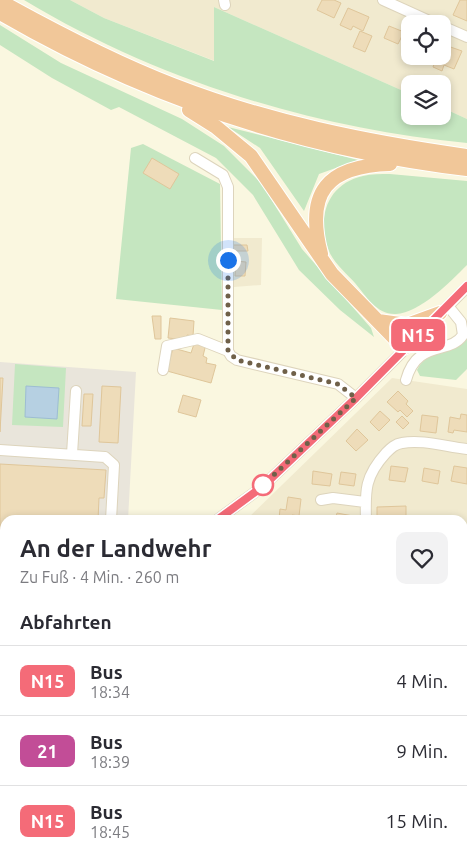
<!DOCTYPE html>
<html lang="de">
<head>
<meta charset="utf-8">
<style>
	:root { --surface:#fff; --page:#f2f2f3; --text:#2b2b33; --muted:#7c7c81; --line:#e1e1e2 }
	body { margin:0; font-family:Ubuntu,sans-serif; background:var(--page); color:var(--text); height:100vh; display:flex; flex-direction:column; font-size:19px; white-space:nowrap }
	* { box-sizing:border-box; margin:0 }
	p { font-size:16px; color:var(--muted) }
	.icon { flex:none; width:28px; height:28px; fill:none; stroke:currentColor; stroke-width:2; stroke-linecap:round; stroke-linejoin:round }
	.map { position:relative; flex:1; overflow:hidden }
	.drawer { position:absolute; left:0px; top:515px; width:468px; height:351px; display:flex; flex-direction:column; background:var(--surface); border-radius:15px 15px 0 0; box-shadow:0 2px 8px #0003 }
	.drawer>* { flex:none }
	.badge { padding:0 10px; border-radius:8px; font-size:18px; line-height:32px }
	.controls { position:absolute; left:401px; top:15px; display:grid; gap:10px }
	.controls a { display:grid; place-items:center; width:50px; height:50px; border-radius:10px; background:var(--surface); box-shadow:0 2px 8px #0003; font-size:25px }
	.you { position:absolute; width:25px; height:25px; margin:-12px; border:4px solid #fff; border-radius:50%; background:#1a73e8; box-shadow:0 0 0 8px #1a73e833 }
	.map>.badge { position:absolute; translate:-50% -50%; box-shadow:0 0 0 2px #fff }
	h2 { padding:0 20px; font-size:19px; line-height:45px }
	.round { display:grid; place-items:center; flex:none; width:52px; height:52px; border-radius:10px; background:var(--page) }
	.overview { display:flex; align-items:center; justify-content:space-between; height:85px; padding:0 20px }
	h1 { font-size:24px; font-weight:700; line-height:38px }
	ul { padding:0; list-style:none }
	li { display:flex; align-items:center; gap:15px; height:70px; padding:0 20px; border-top:1px solid var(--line) }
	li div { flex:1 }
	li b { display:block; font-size:19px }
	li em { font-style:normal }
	li .badge { min-width:55px; font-weight:700; text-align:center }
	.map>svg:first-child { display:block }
</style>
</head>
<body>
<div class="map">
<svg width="467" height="866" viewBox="0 0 467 866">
	<rect width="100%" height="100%" fill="#faf7e0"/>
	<!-- residential -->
	<path fill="#f1eacf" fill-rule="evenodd" d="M70,0H467V119L443,108L442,84H410V94L214,7L215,61L104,18ZM410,24H442V56H410Z
		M234,238H262L261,285L234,287Z
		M392,378L467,389V693H462V520H246Z
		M0,612H5V708L1,726Z
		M328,861H406L398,866H323Z"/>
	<!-- industrial -->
	<path fill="#e9e5db" d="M0,362L136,372L128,520H5V581L0,582Z"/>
	<!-- green -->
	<path fill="#c5e6c0" d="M24,0H70L104,18L214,61V7L410,94V116H442L443,108L467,119V143C312,128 157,80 24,0Z
		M0,25L61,63L182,119L224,146L261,183L302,249L371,328L374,337L340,310L299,270L253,195L216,158L119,107L111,110L52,78L0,45Z
		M228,127L358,160L319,174L304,211L260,148Z
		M143,144L220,184L222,310L116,299L131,148Z
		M390,174L467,181V265C450,282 420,313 396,314C377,315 366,296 355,283C347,274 333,262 329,251C316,218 327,184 363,176C371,174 381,174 390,174Z
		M467,336V369L456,380L420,376L417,370C428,346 459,356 467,336Z
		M15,364L66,368L63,427L12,425Z
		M463,704H467V781L463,782Z
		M463,783H467V829L464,830Z
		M467,830V866H400L409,861H462L463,832Z
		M77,861H299L306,866H78Z"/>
	<!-- water -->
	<path fill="#b6d0e2" stroke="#9dbdd3" d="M26,386L59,388L57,419L25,417Z"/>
	<!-- building -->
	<path fill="#eedcb9" stroke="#dfc69a" d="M322,0H334L341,3L334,18L317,10Z
		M460,0H467V21L453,15Z
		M348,8L369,17L363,31L353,26L351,30L340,25Z
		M389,26L404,32L398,44L384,38Z
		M360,31L372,36L365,52L353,47Z
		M442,44L462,51L454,69L444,65L442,71L433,67L437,56H442Z
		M152,158L179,174L170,189L143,173Z
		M230,245H247L248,251H230Z
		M236,261L246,262L245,276H235Z
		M152,316H161V339H155Z
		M170,318L194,321L193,336L187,335L186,340L168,338Z
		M195,341L206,344L203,356L207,358L206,363L216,365L211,383L167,371L173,348L191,353Z
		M0,378H3L0,432Z
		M102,386L121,387L118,443L99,442Z
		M398,391L408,401L406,404L413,411L407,417L400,410L398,412L387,402Z
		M84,394H93L91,426H82Z
		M183,395L201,400L196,417L178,412Z
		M380,411L390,420L379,431L370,422Z
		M461,414L467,415V432L454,430L453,433L448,432L450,417L460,419Z
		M422,415L438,417L436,433L420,431Z
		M402,416L409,423L403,429L396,422Z
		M357,429L368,440L356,451L346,441Z
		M0,464L106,470L104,498H99L98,520H5V549H0Z
		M391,466L408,468L405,482L389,480Z
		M454,466L467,468V484L451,481Z
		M424,468L440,471L438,484L422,481Z
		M313,471L332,474L330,486L312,484Z
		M341,472L356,474L354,486L339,484Z
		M288,497L301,499L299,516L292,515V520L279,519L280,509L286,510Z
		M406,506V519L377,520V507Z
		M337,513L353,516V520H335Z
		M462,619H467V635H462Z
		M462,658H467V677L462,678Z"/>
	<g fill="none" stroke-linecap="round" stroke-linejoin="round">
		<!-- minor casing -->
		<g stroke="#ddd4bc" stroke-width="12">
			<path id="minor" d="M224,0L225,5
				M383,0L436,24
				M442,26L467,37
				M195,158L223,175L228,187V351L231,356L237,360L338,384L356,398
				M163,370L167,346L198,339L228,351
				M406,380C417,339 450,355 463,335L461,322L448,306
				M0,450L105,457L114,465L111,520
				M72,454L76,391
				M321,500L333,498L365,502
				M217,520L262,487L356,398L467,287
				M366,520C365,490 365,476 386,453C391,448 395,444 402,443C422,439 447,447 467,449
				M0,561H5
				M0,593H5
				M462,609H467
				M0,826L5,776"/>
		</g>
		<!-- highway casing -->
		<g stroke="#fff" stroke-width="16">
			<path id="highway" d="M0,1C56,32 113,62 173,85C268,122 367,142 467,156
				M0,13C146,98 299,149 467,169
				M189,110L216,127L251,156L332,274L404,348
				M321,254C305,192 327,166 390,164
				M378,321L407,325L440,313"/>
		</g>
		<!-- minor -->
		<use href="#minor" stroke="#fff" stroke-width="10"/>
		<!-- highway -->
		<use href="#highway" stroke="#f1c799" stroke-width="14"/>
	</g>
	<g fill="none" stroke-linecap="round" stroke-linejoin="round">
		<!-- line casing -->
		<g stroke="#fff" stroke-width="11">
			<path id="line" d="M217,520L262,487L356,398L467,286"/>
		</g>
		<!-- line -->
		<use href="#line" stroke="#f46b78" stroke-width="8"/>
		<!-- walk -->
		<path stroke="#6f6049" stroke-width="5" stroke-dasharray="0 9" d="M228,260V351L237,360L338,384L356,398L263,485"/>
	</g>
	<!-- markers -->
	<circle fill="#fff" stroke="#f46b78" stroke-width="2.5" cx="263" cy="485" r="10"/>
</svg>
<div class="controls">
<a><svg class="icon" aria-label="locate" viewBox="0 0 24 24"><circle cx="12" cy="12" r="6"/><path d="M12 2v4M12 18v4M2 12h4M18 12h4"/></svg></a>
<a><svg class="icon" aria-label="layers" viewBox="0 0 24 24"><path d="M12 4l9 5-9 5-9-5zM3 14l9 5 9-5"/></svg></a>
</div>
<div class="you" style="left:228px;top:260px"></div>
<b class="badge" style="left:418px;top:335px;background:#f46b78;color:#fff">N15</b>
<section class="drawer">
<div class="overview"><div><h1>An der Landwehr</h1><p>Zu Fuß · 4 Min. · 260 m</p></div><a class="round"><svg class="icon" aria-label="heart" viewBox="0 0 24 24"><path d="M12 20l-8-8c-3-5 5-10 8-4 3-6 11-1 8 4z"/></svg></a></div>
<h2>Abfahrten</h2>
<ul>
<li><span class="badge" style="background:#f46b78;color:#fff">N15</span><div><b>Bus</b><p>18:34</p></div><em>4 Min.</em></li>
<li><span class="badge" style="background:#c24d97;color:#fff">21</span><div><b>Bus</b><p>18:39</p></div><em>9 Min.</em></li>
<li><span class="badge" style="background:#f46b78;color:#fff">N15</span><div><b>Bus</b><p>18:45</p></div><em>15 Min.</em></li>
</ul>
</section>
</div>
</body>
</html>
